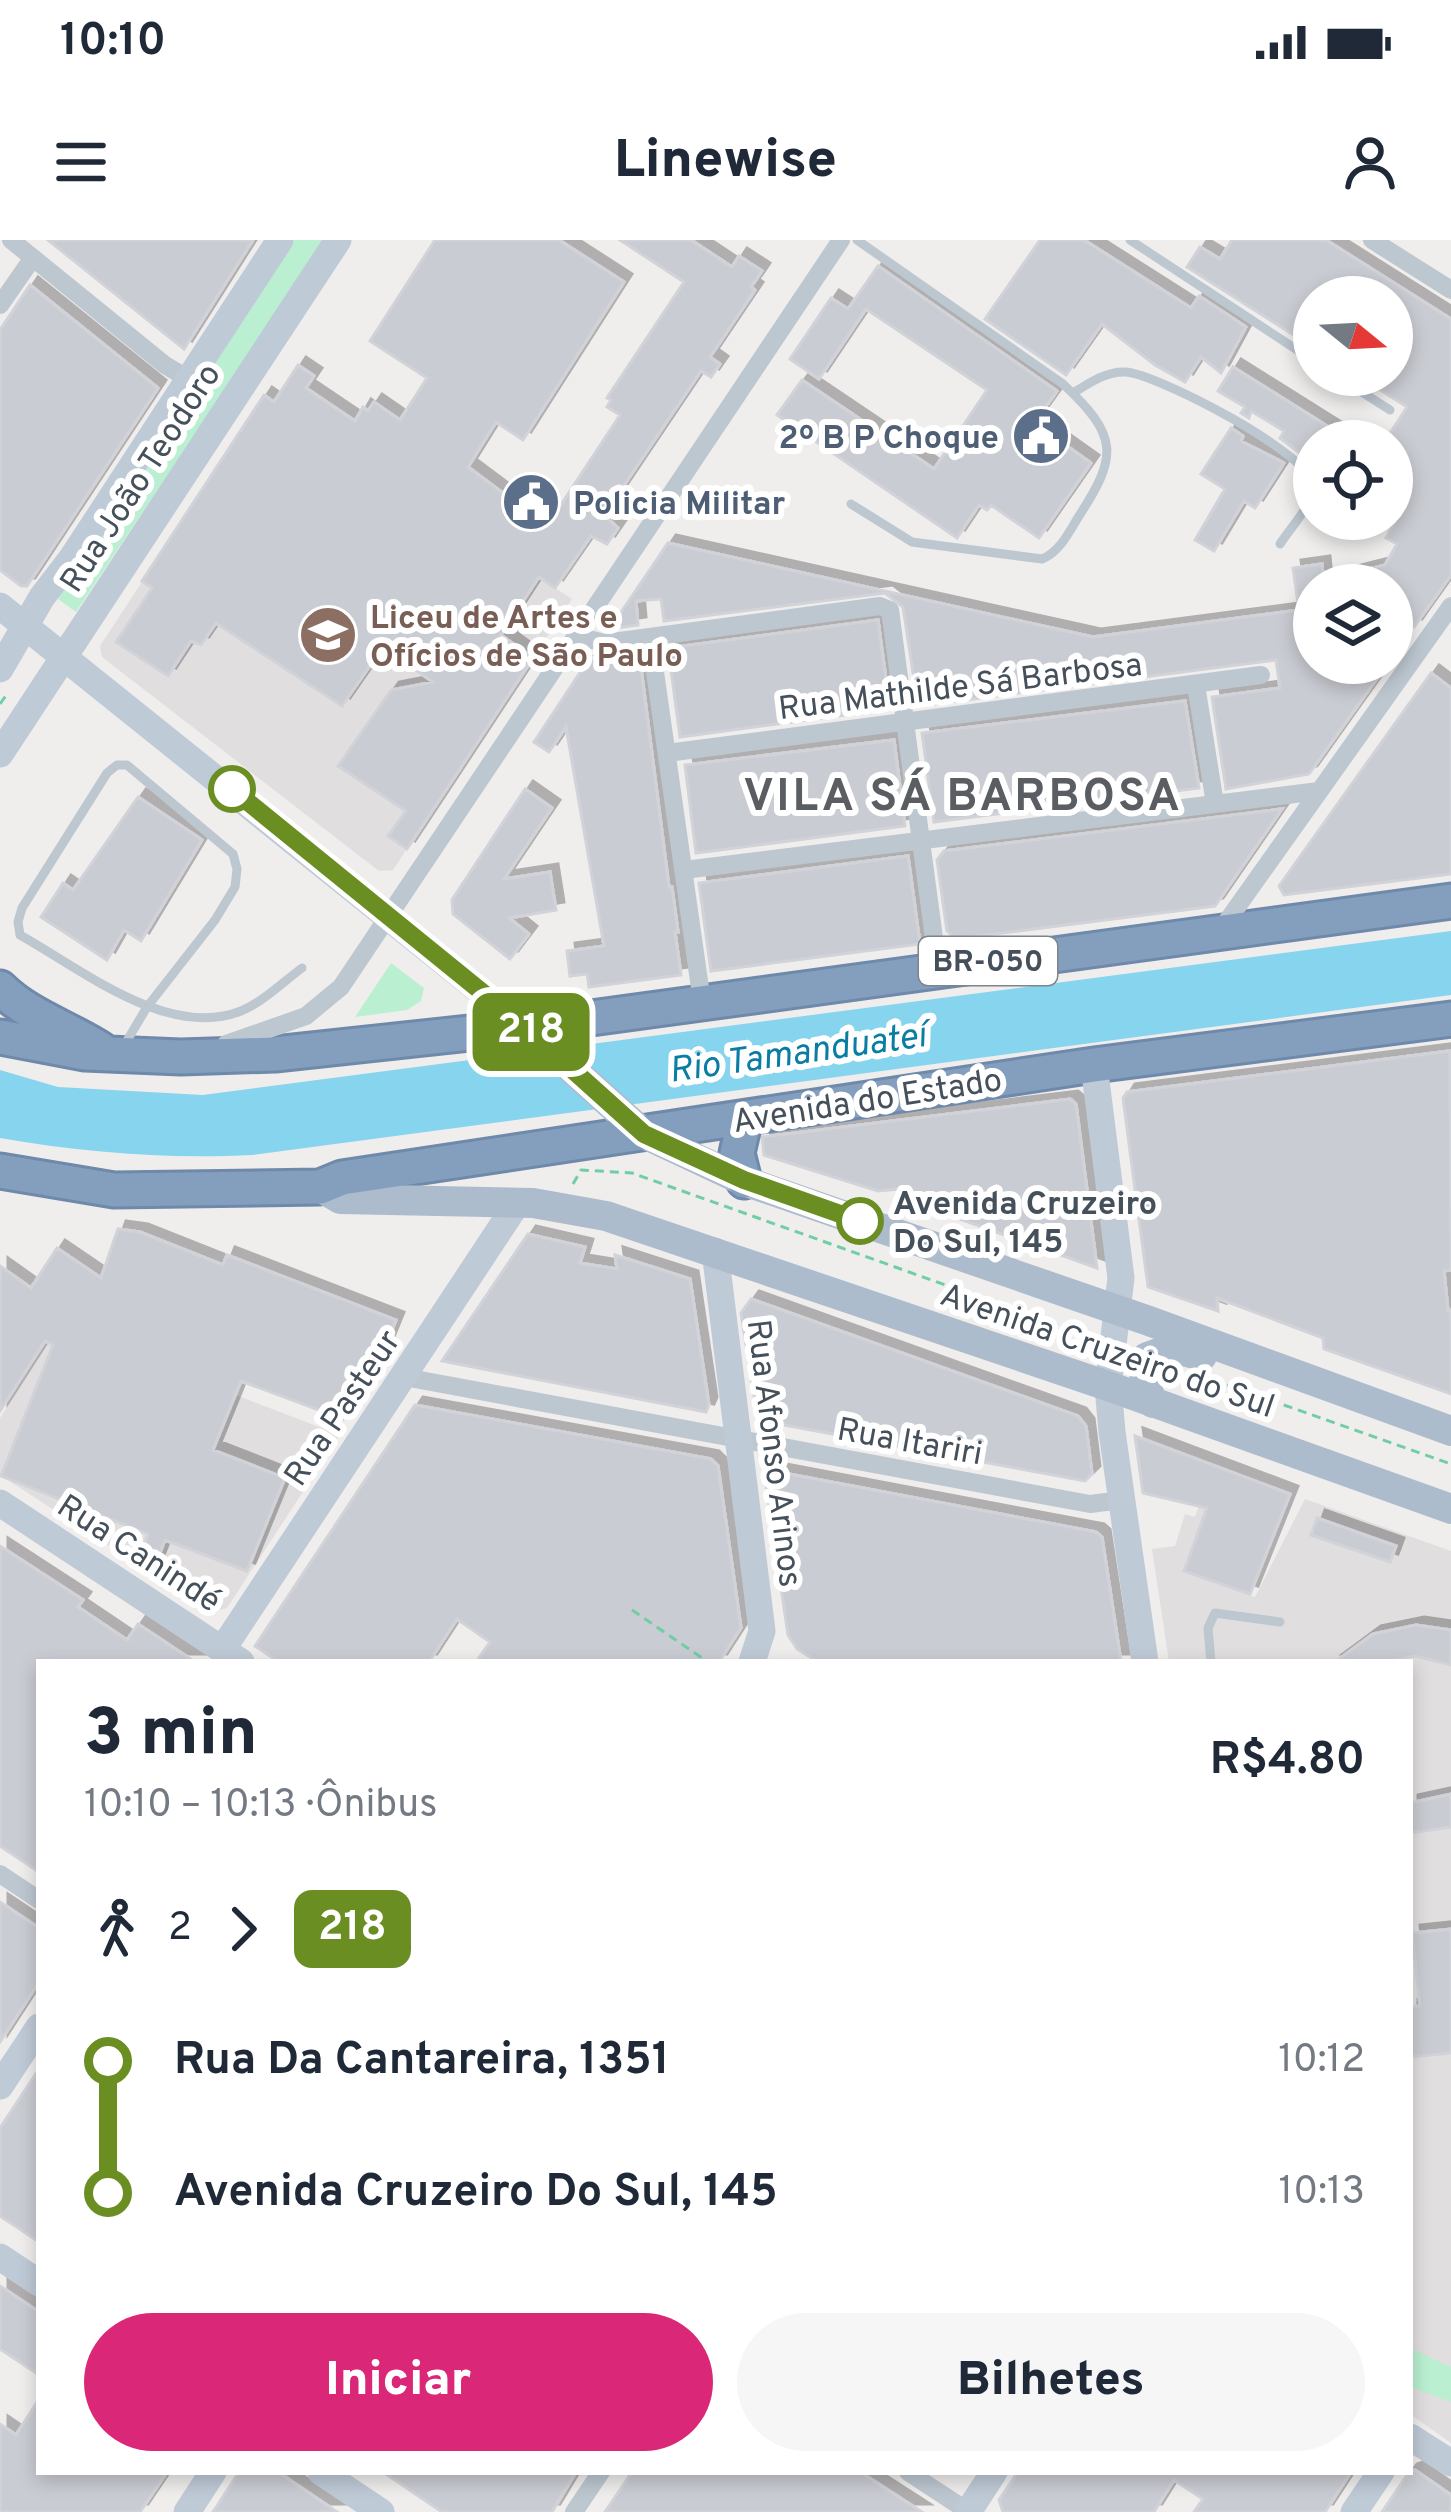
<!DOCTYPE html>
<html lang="pt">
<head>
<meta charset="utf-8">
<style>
	:root { --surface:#fff; --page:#f6f6f7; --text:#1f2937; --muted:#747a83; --accent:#db2777 }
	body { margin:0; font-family:Overpass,sans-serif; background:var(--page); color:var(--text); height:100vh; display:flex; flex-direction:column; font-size:45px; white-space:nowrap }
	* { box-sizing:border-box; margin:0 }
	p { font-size:39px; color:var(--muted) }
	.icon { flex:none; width:66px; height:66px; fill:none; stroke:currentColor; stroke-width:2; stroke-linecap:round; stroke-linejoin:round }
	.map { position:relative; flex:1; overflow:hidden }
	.details { position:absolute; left:36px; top:1419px; width:1377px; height:816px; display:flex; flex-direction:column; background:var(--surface); border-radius:0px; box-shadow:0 6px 18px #0003 }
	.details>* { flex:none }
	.badge { padding:0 24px; border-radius:18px; font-size:42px; line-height:78px }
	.needle { width:78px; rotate:108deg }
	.tools { position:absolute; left:1293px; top:36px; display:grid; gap:24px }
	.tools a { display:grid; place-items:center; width:120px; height:120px; border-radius:50%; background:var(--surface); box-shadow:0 6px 18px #0003; font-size:60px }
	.map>.badge { position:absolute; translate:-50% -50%; box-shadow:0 0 0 6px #fff }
	.legs { display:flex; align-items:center; gap:18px; height:132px; padding:0 48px; font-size:39px }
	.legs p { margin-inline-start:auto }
	.head { display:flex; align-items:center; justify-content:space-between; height:204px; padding:0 48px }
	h1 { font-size:66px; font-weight:800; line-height:90px }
	.cta { display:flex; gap:24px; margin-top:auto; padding:24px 48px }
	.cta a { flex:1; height:138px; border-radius:72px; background:var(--accent); color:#fff; font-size:48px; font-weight:800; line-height:138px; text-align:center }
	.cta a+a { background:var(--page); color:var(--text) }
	ul { padding:0 48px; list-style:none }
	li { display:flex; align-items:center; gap:42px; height:132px; font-size:45px }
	li i { display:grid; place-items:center; width:18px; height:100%; margin:0 15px; background:currentColor }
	li i::after { content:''; width:30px; height:30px; margin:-15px; border:9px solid; border-radius:50%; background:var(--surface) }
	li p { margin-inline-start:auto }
	li:first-child i { background:linear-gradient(#0000 50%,currentColor 0) }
	li:last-child i { background:linear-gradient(currentColor 50%,#0000 0) }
	.status { display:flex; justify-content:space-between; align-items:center; height:84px; padding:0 60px; background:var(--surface); direction:ltr }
	.status svg { height:33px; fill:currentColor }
	header { display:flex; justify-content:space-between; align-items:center; height:156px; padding:0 48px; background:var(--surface); font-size:54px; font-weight:800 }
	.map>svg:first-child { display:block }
</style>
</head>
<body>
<div class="status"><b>10:10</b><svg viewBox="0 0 49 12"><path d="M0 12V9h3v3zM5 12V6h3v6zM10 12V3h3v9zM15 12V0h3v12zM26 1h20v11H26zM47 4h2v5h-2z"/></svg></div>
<header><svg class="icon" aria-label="menu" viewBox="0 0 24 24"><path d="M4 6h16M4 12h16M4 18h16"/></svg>Linewise<svg class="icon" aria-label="person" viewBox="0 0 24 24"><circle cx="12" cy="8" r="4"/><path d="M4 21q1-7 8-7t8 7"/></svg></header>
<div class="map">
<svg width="1451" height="2272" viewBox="0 0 1451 2272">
	<defs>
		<filter id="shadow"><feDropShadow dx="8" dy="-8" stdDeviation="0" flood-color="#0004"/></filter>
	</defs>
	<rect width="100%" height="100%" fill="#f0eded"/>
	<!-- education -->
	<path fill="#e1dedf" d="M264,155L572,359L393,630L379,631L102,417L100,406Z
		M58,1087L340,1195L227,1368L211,1372L0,1235V1178Z
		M1213,1225L1222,1228L1184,1331L1255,1357L1305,1259L1451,1311V2203L1410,2174V1422H1169L1152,1309L1175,1306L1185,1274L1195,1277Z"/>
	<!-- green -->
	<path fill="#baf0d1" d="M294,0H324L76,372L58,359Z
		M391,723L424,748L421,761L407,770L355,777Z
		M1410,2108L1451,2127V2162L1410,2147Z"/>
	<!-- water -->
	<path fill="#86d4ee" d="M1451,691V755L253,915C164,919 88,913 0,898V830L58,847L203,855Z"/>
	<!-- building -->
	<path fill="#caccd3" stroke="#d1d3d9" stroke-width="3" filter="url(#shadow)" d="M48,0H253L184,109Z
		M435,0H559L624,42L523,200L496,182L468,227L547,286L620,175L607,167L611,160L607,158L684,42L620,0H691L732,27L739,16L762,31L751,47L755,50L710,117L720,124L711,137L701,131L604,275L618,288L607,304L591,296L555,348L539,337L501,395L533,418L407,609L388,596L406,571L338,526L391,450L433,442L383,407L342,466L216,383L201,405L191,401L168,436L116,402L152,348L142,341L264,155L274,162L298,125L314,136L306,148L355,181L363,167L368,171L374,162L400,180L427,138L370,101Z
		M1040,0H1084L1191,68L1199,56L1246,87L1221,133L1201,117L1185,142L1155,125L1102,84L1066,135L985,79Z
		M1232,0H1326L1451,79V335L1414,387L1406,382L1392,389V345H1326L1325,340L1385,325L1397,304L1386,298L1394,284L1392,201H1385L1407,167L1357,135H1392V57H1314V108L1187,27L1200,7L1220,19Z
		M878,26L1057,151L1037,179L1046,185L1043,189L1091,223L1039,298L991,265L987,270L979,265L957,298L777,175L802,140L934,229L987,150L866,69L819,139L790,119L831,58L848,69Z
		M30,45L158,148L27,346H21L0,330V90Z
		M1233,127L1335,191L1329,201H1314V224L1280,198L1284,191L1251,171L1249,178L1241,173L1245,167L1218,151Z
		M1231,188L1243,196L1241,201L1284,223L1255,268L1244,261L1214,311L1195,300L1225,249L1201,234Z
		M668,303L1093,397L1299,370L1293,328L1322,324L1324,345H1314V423H1388L1309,534L1226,549L1212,457L1280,448L1276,420L918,466L903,367L885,353L664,381L661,359L636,361L638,385L615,388L613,384Z
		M878,380L890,469L680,497L668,408Z
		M639,412L669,647H672L678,692H675L681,735L589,747L587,734L570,736L567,711L604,706L566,487L549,512L534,502L589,419Z
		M1431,433L1451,448V634L1284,655L1279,646Z
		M1185,461L1199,548L934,582L922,493Z
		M894,500L905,586L696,613L685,525Z
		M525,549L552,568L504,639L550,632L556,670L509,678L529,694L510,719L453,674L452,660Z
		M138,557L202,600L141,701L124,690L107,720L41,677L63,643L73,650Z
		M1282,569L1215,666L956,699L947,691L937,620L944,611Z
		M908,616L920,704L711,731L699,643Z
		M1450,811L1451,1030L1444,1031L1448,1071L1451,1070V1154L1324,1109L1323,1098L1217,1058L1218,1071L1148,1047L1123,858L1127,852Z
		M1070,859L1076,864L1097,1028L912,962L910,948L878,951L764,915L762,897Z
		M118,989L140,992L223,1025L227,1015L396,1080L375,1131L364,1127L343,1179L241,1141L213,1210L285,1238L247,1331L165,1300L151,1336L136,1326L148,1294L1,1236L53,1105L45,1101L0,1171V1026L31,1048L57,1008L101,1038Z
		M528,994L585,1007L580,1023L617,1029L615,1015L690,1039L709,1165L706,1172L442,1121Z
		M751,1059L1078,1176L1086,1186L1092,1234L1085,1241L763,1181L757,1174L741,1073Z
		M415,1165L711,1219L718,1226L741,1388L719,1422H476L490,1402L457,1379L429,1422H279L255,1406Z
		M1135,1196L1290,1254L1250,1354L1184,1331L1207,1268L1143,1253Z
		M773,1231L1096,1292L1102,1297L1121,1422H818L797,1409L788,1395L765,1238Z
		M1317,1278L1396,1306L1390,1322L1311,1295Z
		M0,1306L83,1360L78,1367L127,1400L138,1384L195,1422H39V1632L0,1606Z
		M1416,1385L1451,1390V1425L1415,1416L1385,1422H1335L1373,1394Z
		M1451,1554V1587L1410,1593V1563Z
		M0,1662L39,1688V1742L0,1802Z
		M1451,1689V1813L1410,1817V1767L1420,1766L1412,1693Z
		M39,1829V2002L0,1976V1888Z
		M0,2046L39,2072V2135L0,2109Z
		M39,2159V2232H167L140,2272H0V2184L16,2195Z
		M1415,2230L1451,2255V2272H1382L1409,2232Z
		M239,2232H278L337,2272H213Z
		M383,2232H576L552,2272H442Z
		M632,2232H860L922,2272H605Z
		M1018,2232H1351L1325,2272H1194L1203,2259L1174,2240L1154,2272H1003L999,2260Z"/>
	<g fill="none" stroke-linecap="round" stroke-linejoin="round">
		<!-- highway casing -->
		<g stroke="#6f89aa" stroke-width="39">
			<path id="highway" d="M0,748C28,776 68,788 102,810
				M0,797L85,813L181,817L275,814L525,787L1451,661
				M0,931L114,950L320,947L342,938L1094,825L1451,779
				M744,941L737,913L745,878"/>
		</g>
		<!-- path -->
		<path stroke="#71cea4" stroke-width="3" stroke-dasharray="9 6" stroke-linecap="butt" d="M0,464L7,454
			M573,944L581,930L632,933L1091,1097
			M1213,1140L1451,1224
			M632,1370L708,1422"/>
		<!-- lane -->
		<path stroke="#bdc7d0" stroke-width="9" d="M1130,0L1314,121
			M1335,135L1390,170
			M1073,153C1088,144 1106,131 1125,132C1156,133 1316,216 1313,247C1311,267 1291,287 1280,304
			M851,264L912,302L1042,319C1060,312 1069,292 1079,276C1118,216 1119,196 1063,144L857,0
			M125,804L147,767L215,680L235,647L237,629L233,614L127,525H117L107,533L22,668L18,682L20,695C81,729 168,800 241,771C263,762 283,742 302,728
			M1211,1422L1208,1388L1215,1373L1280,1382"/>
		<!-- street -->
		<path stroke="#bdc7d0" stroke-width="18" d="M11,0L165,125L190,140
			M1372,0L1451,50
			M0,65L32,19
			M576,396L605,403L880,366L890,370L938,728
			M650,397L702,762
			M1196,445L1215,564
			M667,513L1261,435
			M684,630L1319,551
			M1220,691L1451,366
			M226,804L306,776L341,747L841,0
			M404,1137L1090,1264L1122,1260
			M0,1634L39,1660
			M908,2232L969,2272
			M574,2272L601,2232"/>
		<!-- secondary -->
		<path stroke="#bfcad7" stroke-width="27" d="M0,366L525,787
			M0,429L42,357L72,318L280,0
			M0,514L338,0
			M1094,825L1121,1038L1108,1146L1112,1192L1145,1422
			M715,1011L762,1391L752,1422
			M0,1263L241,1422
			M222,1410L518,962
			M0,1846L39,1787
			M0,2017L39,2043
			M1410,2197L1451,2223
			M321,2232L381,2272
			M187,2272L213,2232
			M968,2272L994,2232
			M1354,2272L1381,2232"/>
		<!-- primary -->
		<path stroke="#acbccd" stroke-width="30" d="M525,787L644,894L744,941L1149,1081L1451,1191
			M320,947L340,959L533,963L606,976L1108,1146L1451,1269
			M1153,1163L1144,1141L1147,1117L1172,1108L1202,1116"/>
		<!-- highway -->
		<use href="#highway" stroke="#849ebe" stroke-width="33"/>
	</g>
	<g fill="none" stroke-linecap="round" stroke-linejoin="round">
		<!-- line-1 casing -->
		<g stroke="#fff" stroke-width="27">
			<path id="line-1" d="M232,549L525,787L644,894L744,940L860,981"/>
		</g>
		<!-- line-1 -->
		<use href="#line-1" stroke="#6b8e23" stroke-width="18"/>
	</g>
	<!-- icons -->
	<defs>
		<g id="civic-disc" transform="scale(3)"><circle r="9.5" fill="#5c6f8a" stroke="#fff"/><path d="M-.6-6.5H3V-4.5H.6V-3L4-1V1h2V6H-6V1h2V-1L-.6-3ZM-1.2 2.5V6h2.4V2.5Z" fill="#fff"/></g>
		<g id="university-disc" transform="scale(3)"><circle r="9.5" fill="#8d6e63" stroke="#fff"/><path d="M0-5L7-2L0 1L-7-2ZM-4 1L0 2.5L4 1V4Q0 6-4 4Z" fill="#fff"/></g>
	</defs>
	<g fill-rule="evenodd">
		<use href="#civic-disc" x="1041" y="196"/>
		<use href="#civic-disc" x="531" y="262"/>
		<use href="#university-disc" x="328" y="395"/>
	</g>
	<!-- markers -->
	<g fill="#fff" stroke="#6b8e23" stroke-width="6">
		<circle cx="232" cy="549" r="21"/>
		<circle cx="860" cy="981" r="21"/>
	</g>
	<g text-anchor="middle" stroke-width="12" stroke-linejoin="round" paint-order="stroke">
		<!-- shield labels -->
		<rect fill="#fff" stroke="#7d848c" stroke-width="3" x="919" y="697" width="138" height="48" rx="9"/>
		<g font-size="30" font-weight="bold" fill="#45505b">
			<text x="988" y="731">BR-050</text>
		</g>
		<!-- service labels -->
		<g font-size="33" font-weight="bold" fill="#4e5e75" stroke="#fff" text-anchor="end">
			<text x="999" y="208">2º B P Choque</text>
			<text x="573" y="274" text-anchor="start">Policia Militar</text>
		</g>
		<!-- street labels -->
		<g font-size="33" fill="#45505b" stroke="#fff">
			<text transform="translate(139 237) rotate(-57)" y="12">Rua João Teodoro</text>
			<text transform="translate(960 445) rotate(-7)" y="12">Rua Mathilde Sá Barbosa</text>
			<text transform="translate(867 859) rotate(-9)" y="12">Avenida do Estado</text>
			<text transform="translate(1108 1109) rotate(19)" y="12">Avenida Cruzeiro do Sul</text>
			<text transform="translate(341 1167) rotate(-56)" y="12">Rua Pasteur</text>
			<text transform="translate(910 1200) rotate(10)" y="12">Rua Itariri</text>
			<text transform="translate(776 1213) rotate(83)" y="12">Rua Afonso Arinos</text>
			<text transform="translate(140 1312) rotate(33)" y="12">Rua Canindé</text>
		</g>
		<!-- education labels -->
		<g font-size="33" font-weight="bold" fill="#785e54" stroke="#fff" text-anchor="start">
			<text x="370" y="388">Liceu de Artes e<tspan x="370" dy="38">Ofícios de São Paulo</tspan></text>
		</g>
		<!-- stop labels -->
		<g font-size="33" font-weight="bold" fill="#45505b" stroke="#fff" text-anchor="start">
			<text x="893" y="974">Avenida Cruzeiro<tspan x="893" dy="38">Do Sul, 145</tspan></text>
		</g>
		<!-- water labels -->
		<g font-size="36" font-style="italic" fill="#097da3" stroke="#fff">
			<text transform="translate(797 811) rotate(-8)" y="13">Rio Tamanduateí</text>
		</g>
		<!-- district labels -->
		<g font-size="45" font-weight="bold" letter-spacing="3" fill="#5a5e63" stroke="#fff">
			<text x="963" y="570">VILA SÁ BARBOSA</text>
		</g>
	</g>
</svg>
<div class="tools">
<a><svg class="needle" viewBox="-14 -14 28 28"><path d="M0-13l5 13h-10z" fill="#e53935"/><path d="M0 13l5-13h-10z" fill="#747a83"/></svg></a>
<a><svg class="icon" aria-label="locate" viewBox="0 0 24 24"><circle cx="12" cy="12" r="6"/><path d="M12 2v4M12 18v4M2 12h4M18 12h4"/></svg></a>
<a><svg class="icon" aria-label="layers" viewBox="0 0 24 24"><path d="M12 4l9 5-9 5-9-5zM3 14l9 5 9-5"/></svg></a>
</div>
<b class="badge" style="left:531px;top:792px;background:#6b8e23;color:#fff">218</b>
<section class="details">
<div class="head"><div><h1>3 min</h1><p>10:10 – 10:13 · Ônibus</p></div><b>R$4.80</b></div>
<div class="legs"><svg class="icon" aria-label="walk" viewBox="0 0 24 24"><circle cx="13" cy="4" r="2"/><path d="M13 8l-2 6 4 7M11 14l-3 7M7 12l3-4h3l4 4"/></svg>2<svg class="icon" aria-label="forward" viewBox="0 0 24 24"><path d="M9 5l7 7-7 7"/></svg><b class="badge" style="background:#6b8e23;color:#fff">218</b></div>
<ul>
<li><i style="color:#6b8e23"></i><b>Rua Da Cantareira, 1351</b><p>10:12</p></li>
<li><i style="color:#6b8e23"></i><b>Avenida Cruzeiro Do Sul, 145</b><p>10:13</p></li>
</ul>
<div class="cta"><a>Iniciar</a><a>Bilhetes</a></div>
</section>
</div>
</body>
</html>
